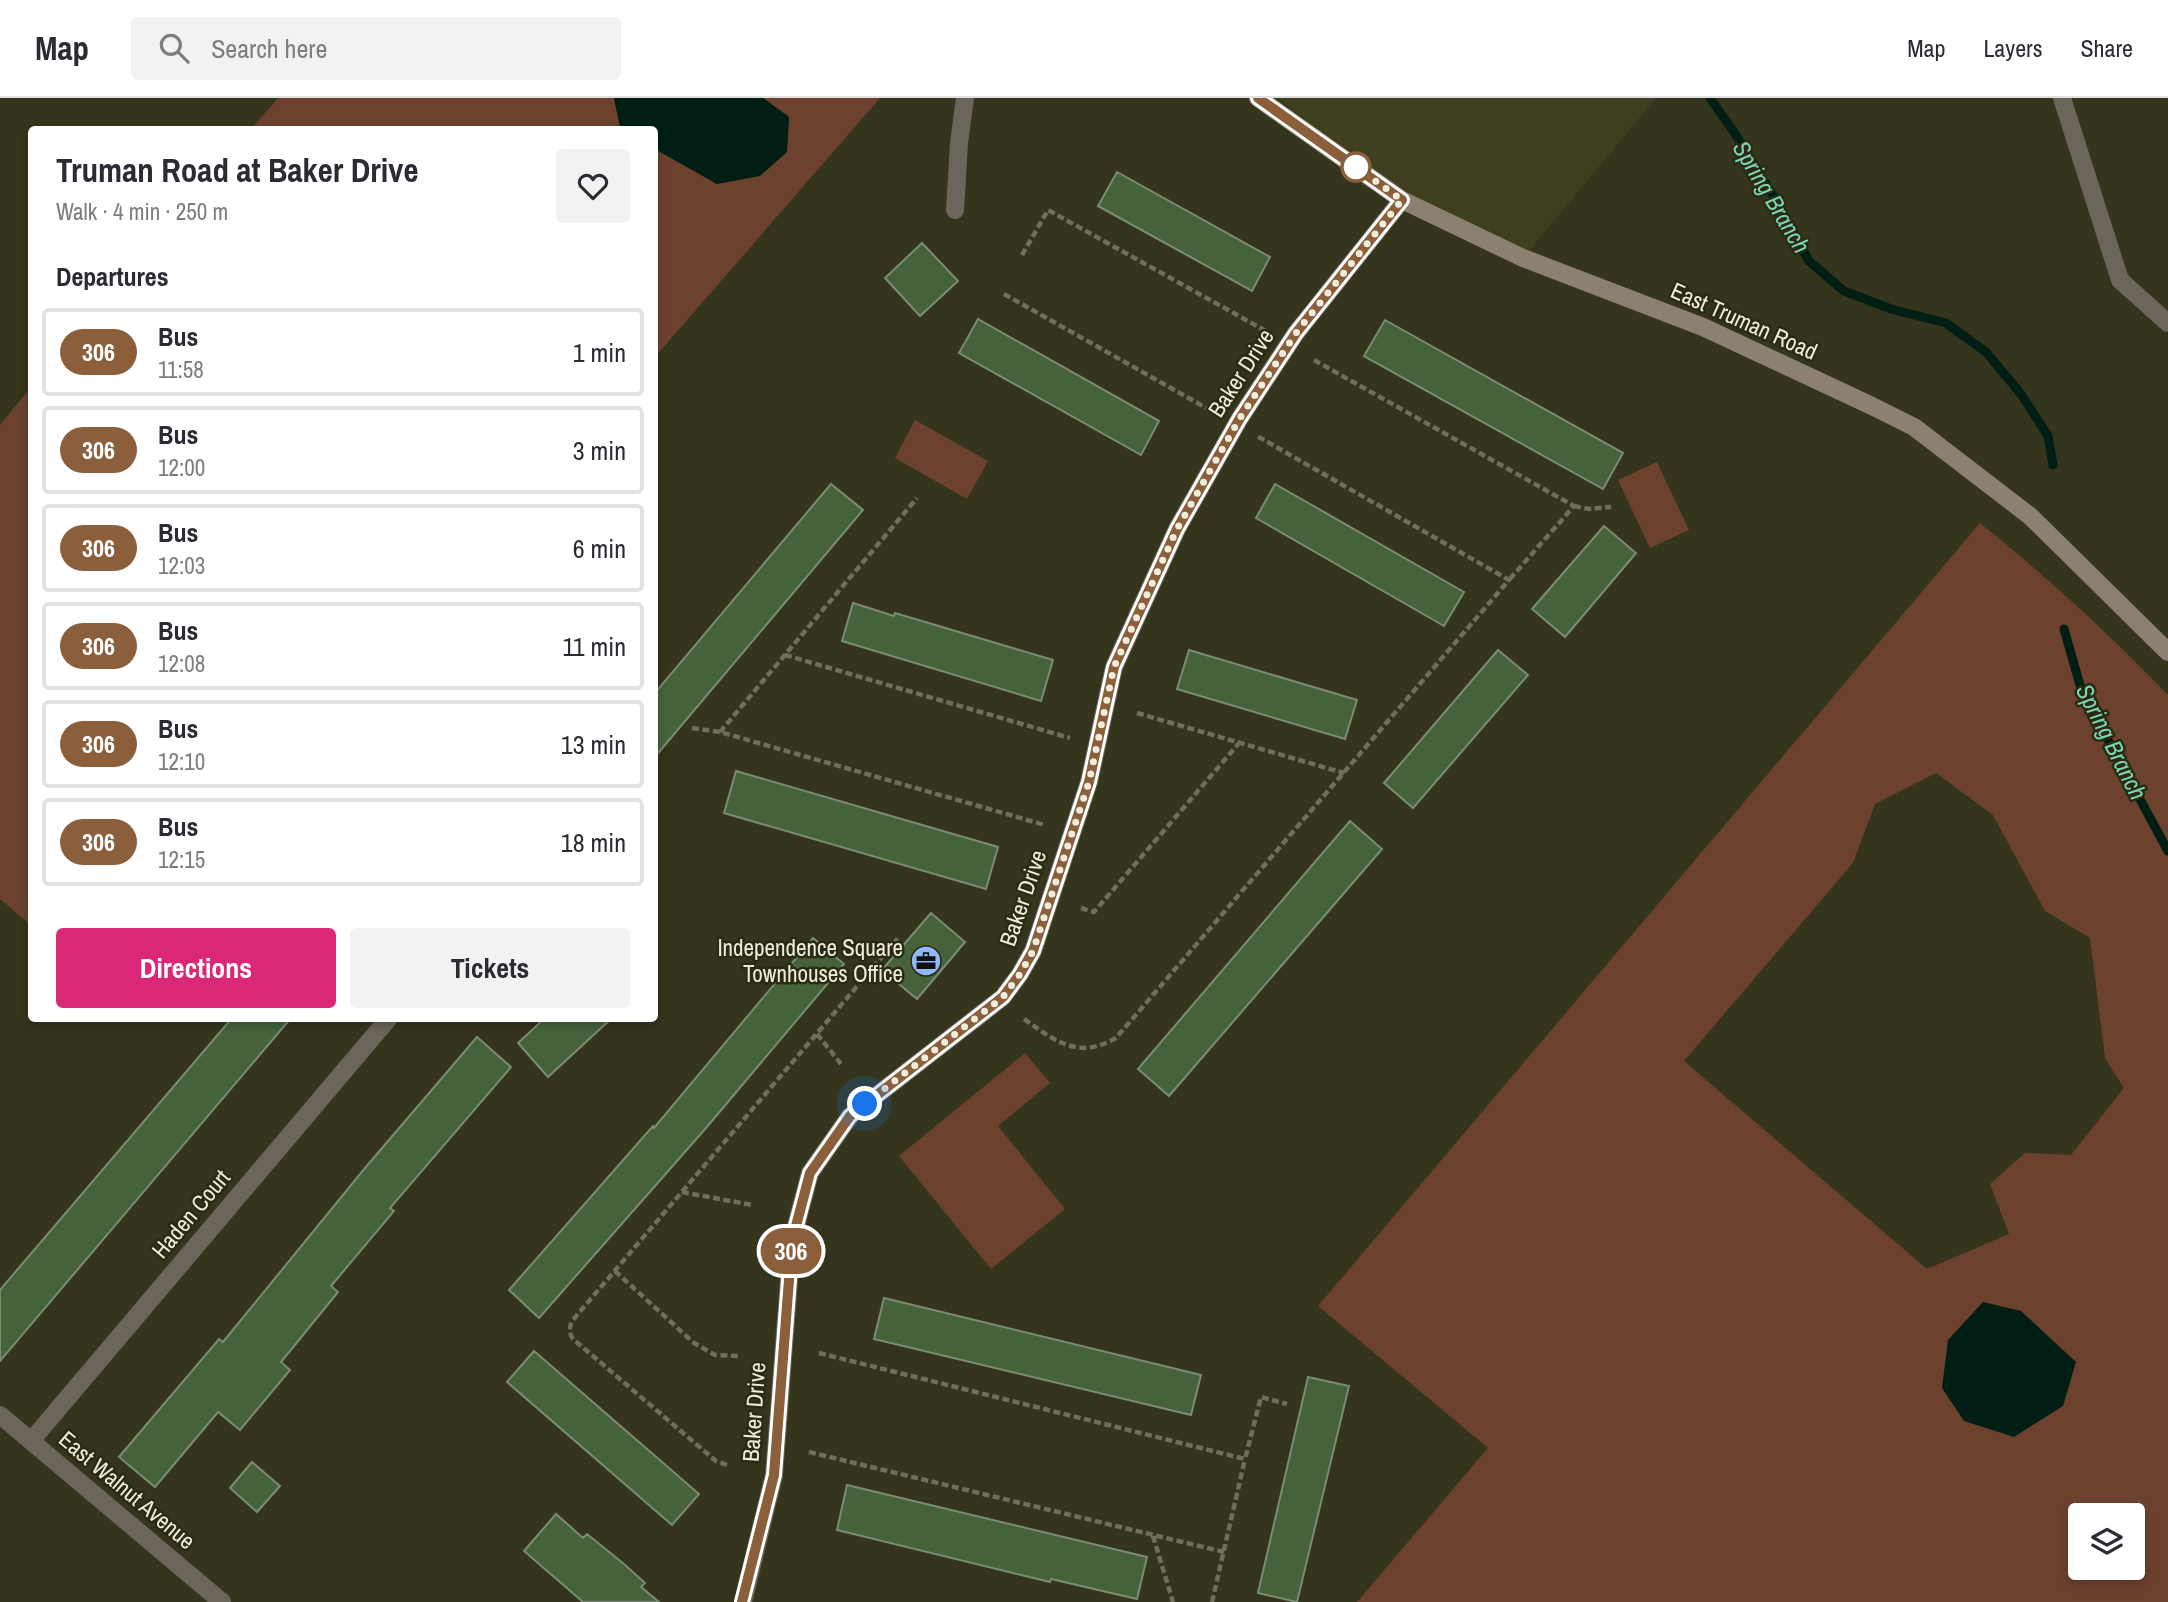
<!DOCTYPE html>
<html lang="en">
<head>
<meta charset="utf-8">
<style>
	:root { --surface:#fff; --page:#f2f2f3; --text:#2b2b33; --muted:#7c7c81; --line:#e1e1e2; --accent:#db2777 }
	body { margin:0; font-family:"Archivo Narrow",sans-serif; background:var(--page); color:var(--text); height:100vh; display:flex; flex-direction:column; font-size:26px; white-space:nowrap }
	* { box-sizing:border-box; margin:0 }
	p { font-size:23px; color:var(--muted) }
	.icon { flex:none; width:38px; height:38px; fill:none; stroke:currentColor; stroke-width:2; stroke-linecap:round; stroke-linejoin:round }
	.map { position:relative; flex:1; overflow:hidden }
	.sheet { position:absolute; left:28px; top:28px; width:630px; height:896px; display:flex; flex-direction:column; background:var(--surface); border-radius:7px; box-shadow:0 4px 10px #0003 }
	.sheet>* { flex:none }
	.badge { padding:0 14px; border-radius:23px; font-size:24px; line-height:46px }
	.fabs { position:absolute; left:2068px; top:1405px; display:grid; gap:14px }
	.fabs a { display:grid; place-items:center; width:77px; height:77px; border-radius:7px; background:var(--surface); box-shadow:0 4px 10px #0003; font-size:35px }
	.you { position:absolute; width:35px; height:35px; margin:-18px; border:5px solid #fff; border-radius:50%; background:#1a73e8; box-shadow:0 0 0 10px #1a73e833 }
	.map>.badge { position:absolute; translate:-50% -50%; box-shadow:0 0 0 4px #fff }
	h2 { padding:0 28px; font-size:26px; line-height:63px }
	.round { display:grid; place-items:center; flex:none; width:74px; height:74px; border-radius:7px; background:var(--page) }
	.overview { display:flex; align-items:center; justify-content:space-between; height:119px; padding:0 28px }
	h1 { font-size:33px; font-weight:800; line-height:52px }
	.cta { display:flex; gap:14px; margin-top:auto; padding:14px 28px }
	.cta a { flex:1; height:80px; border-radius:7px; background:var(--accent); color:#fff; font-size:28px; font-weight:800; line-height:80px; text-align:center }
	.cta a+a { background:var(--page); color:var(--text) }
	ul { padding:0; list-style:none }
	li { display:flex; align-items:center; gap:21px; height:88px; margin:0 14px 10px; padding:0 14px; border:4px solid var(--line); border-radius:7px }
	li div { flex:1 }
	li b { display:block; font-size:26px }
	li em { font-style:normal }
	li .badge { min-width:77px; font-weight:700; text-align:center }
	header { display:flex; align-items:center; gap:42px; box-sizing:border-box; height:98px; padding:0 35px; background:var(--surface); border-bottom:2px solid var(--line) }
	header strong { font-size:33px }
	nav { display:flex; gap:38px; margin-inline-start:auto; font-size:24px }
	.search { width:490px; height:63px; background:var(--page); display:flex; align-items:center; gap:18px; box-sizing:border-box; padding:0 24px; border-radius:7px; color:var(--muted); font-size:26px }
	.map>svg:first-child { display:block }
</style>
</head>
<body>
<header>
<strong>Map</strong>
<div class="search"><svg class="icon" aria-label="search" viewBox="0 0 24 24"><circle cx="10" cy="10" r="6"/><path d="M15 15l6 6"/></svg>Search here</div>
<nav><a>Map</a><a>Layers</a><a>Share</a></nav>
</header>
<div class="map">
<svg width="2168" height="1504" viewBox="0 0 2168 1504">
	<rect width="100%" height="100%" fill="#35351d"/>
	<!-- built -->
	<path fill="#3f3e1e" d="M1278,0H1656L1523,160L1402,102Z"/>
	<!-- green -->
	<path fill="#6c422f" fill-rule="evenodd" d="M278,0H614L620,29L624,31L250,32Z
		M763,0H880L655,259V51L717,86L787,54L789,19Z
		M31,289V827L0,801V327Z
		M915,322L988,363L967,401L895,360Z
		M1657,364L1689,432L1650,450L1618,382Z
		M1980,425C2046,478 2109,536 2168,597V1504H1357L1488,1350L1318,1208ZM1936,675L1993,717L2045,813L2090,840L2105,960L2124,990L2071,1057L2025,1055L1990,1086L2009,1136L1927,1171L1684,963L1853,765L1875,706ZM2081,1418H2133V1470H2081Z
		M1025,955L1050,985L998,1028L1065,1111L991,1171L899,1058Z"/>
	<!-- water -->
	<path fill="#001e14" d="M614,0H763L789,19L787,54L760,78L717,86L655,51L654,32L624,31L620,29Z
		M1983,1204L2021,1213L2076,1264L2063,1308L2014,1339L1964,1323L1942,1290L1948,1242Z"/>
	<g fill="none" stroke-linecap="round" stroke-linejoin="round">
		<!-- stream -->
		<path stroke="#001e14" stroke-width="9" d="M1710,0L1738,40L1776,102L1809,163L1844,193L1891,211L1946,225L1986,254L2021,296L2048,338L2053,367
			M2064,531L2082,594L2168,753"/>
	</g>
	<!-- building -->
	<path fill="#46623b" stroke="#7b8c75" stroke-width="2" d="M1117,74L1270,159L1252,193L1098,108Z
		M922,145L958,183L920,218L885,180Z
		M978,221L1159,323L1141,357L959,255Z
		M1385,222L1623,355L1603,391L1364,258Z
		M831,386L863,412L654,660V596Z
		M1275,386L1464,494L1444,528L1256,420Z
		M1604,428L1636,455L1565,539L1532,511Z
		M853,505L894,518L895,515L1053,562L1041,603L842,543Z
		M1189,552L1357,602L1345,641L1177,591Z
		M1498,552L1528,577L1413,710L1384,685Z
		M736,673L998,749L986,791L724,715Z
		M1350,723L1382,751L1169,998L1138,971Z
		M931,815L965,844L917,901L882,872Z
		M813,840L844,866L706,1030L539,1220L509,1192L653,1028L654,1030Z
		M232,920H291L0,1263V1192Z
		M545,920H612L548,979L518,945Z
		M477,939L511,969L390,1110L394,1113L331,1188L338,1194L281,1264L290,1272L240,1332L218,1314L155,1389L119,1359L219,1241L223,1244L365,1070Z
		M884,1200L1201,1277L1191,1317L874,1241Z
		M534,1253L699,1396L672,1427L507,1284Z
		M1308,1279L1349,1288L1297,1504L1258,1495Z
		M252,1364L280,1388L257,1414L230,1390Z
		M847,1387L1147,1459L1137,1501L1051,1481L1050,1484L837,1432Z
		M556,1416L583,1440L587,1436L624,1466L645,1485L641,1489L659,1504H583L524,1453Z"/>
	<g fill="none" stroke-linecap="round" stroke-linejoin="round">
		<!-- path -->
		<path stroke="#6f6f5a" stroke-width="4.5" stroke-dasharray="7 3.5" stroke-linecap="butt" d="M1022,157L1048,112L1266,233
			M1004,196L1217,316
			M1314,262L1574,408L1509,482
			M1574,408L1589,411L1611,409
			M785,557L1070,640
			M1137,615L1344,675
			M692,630L720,634L1045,727
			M720,634L917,400
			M1081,810L1094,814L1240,644
			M1024,921C1055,943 1078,962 1116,940L1509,482L1257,338
			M817,936L841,966
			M682,1094L752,1107
			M615,1173L694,1245L715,1257L739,1258
			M819,1255L1245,1361L1261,1299L1287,1306
			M809,1354L1224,1454
			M727,1367L716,1363L573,1241C569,1235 569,1230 572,1223L899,839
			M1153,1438L1173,1504
			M1212,1504L1245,1361"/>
		<!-- service -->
		<path stroke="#6c655b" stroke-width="18" d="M955,112L959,45L965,0"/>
		<!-- minor -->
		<path stroke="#6c655b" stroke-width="18" d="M2062,0L2120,182L2168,225
			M0,1317L222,1504
			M31,1343L389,920
			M743,1504L774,1377L792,1143L810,1075L850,1018L1003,899L1020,876L1033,853L1089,684L1114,569L1177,431L1240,320L1296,235L1402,102"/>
		<!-- secondary -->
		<path stroke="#8b8071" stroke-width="18" d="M1258,0L1402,102L1523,160L1703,229L1872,308L1914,329L2030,418L2168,554"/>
	</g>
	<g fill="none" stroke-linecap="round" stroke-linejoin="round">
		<!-- line casing -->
		<g stroke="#fff" stroke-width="16">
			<path id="line" d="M742,1504L774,1377L792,1143L810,1075L850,1018L1003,899L1020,876L1033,853L1089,684L1114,569L1177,431L1240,320L1296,235L1402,102L1258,0"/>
		</g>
		<!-- line -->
		<use href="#line" stroke="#8b5e3c" stroke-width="10"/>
		<!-- walk -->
		<path stroke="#ededde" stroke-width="7" stroke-dasharray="0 12.6" d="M865,1006L1003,899L1020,876L1033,853L1089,684L1114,569L1177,431L1240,320L1296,235L1402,102L1356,69"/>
	</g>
	<!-- icons -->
	<defs>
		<g id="office-disc" transform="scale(1.575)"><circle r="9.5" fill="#91b8fd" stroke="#2b2a13"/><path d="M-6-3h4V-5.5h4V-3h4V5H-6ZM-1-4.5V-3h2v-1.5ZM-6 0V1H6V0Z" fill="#111"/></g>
	</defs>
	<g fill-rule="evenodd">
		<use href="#office-disc" x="926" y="863"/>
	</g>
	<!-- markers -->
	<circle fill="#fff" stroke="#8b5e3c" stroke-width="3.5" cx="1356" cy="69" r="14"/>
	<g text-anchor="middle" stroke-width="5" stroke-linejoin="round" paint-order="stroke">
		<!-- street labels -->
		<g font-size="23" fill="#ededde" stroke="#2b2a13">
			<text transform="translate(1744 223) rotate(24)" y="8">East Truman Road</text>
			<text transform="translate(1241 275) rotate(-57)" y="8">Baker Drive</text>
			<text transform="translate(1023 800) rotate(-71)" y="8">Baker Drive</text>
			<text transform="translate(191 1116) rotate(-50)" y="8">Haden Court</text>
			<text transform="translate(754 1314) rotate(-86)" y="8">Baker Drive</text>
			<text transform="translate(127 1392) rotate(40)" y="8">East Walnut Avenue</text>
		</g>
		<!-- poi labels -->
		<g font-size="23" fill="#ededde" stroke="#2b2a13" text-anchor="end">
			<text x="903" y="858">Independence Square<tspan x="903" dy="26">Townhouses Office</tspan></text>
		</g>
		<!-- water labels -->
		<g font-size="24" font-style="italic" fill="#7bd6b5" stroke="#2b2a13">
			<text transform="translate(1771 99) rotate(59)" y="8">Spring Branch</text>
			<text transform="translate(2111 644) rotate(63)" y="8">Spring Branch</text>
		</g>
	</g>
</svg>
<div class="fabs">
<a><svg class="icon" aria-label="layers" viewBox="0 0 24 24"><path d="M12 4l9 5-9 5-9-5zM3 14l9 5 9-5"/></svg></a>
</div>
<div class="you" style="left:865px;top:1006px"></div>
<b class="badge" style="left:791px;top:1153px;background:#8b5e3c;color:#fff">306</b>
<section class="sheet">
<div class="overview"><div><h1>Truman Road at Baker Drive</h1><p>Walk · 4 min · 250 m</p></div><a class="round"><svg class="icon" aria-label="heart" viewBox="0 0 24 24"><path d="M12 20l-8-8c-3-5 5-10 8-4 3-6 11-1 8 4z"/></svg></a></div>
<h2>Departures</h2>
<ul>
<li><span class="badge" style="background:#8b5e3c;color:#fff">306</span><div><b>Bus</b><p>11:58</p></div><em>1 min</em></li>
<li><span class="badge" style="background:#8b5e3c;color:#fff">306</span><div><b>Bus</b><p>12:00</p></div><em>3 min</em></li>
<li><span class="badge" style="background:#8b5e3c;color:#fff">306</span><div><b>Bus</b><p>12:03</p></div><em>6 min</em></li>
<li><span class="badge" style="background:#8b5e3c;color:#fff">306</span><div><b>Bus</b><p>12:08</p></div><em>11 min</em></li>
<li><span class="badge" style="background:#8b5e3c;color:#fff">306</span><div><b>Bus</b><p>12:10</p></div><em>13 min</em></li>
<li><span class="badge" style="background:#8b5e3c;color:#fff">306</span><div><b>Bus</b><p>12:15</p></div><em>18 min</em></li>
</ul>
<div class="cta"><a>Directions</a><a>Tickets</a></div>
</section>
</div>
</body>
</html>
